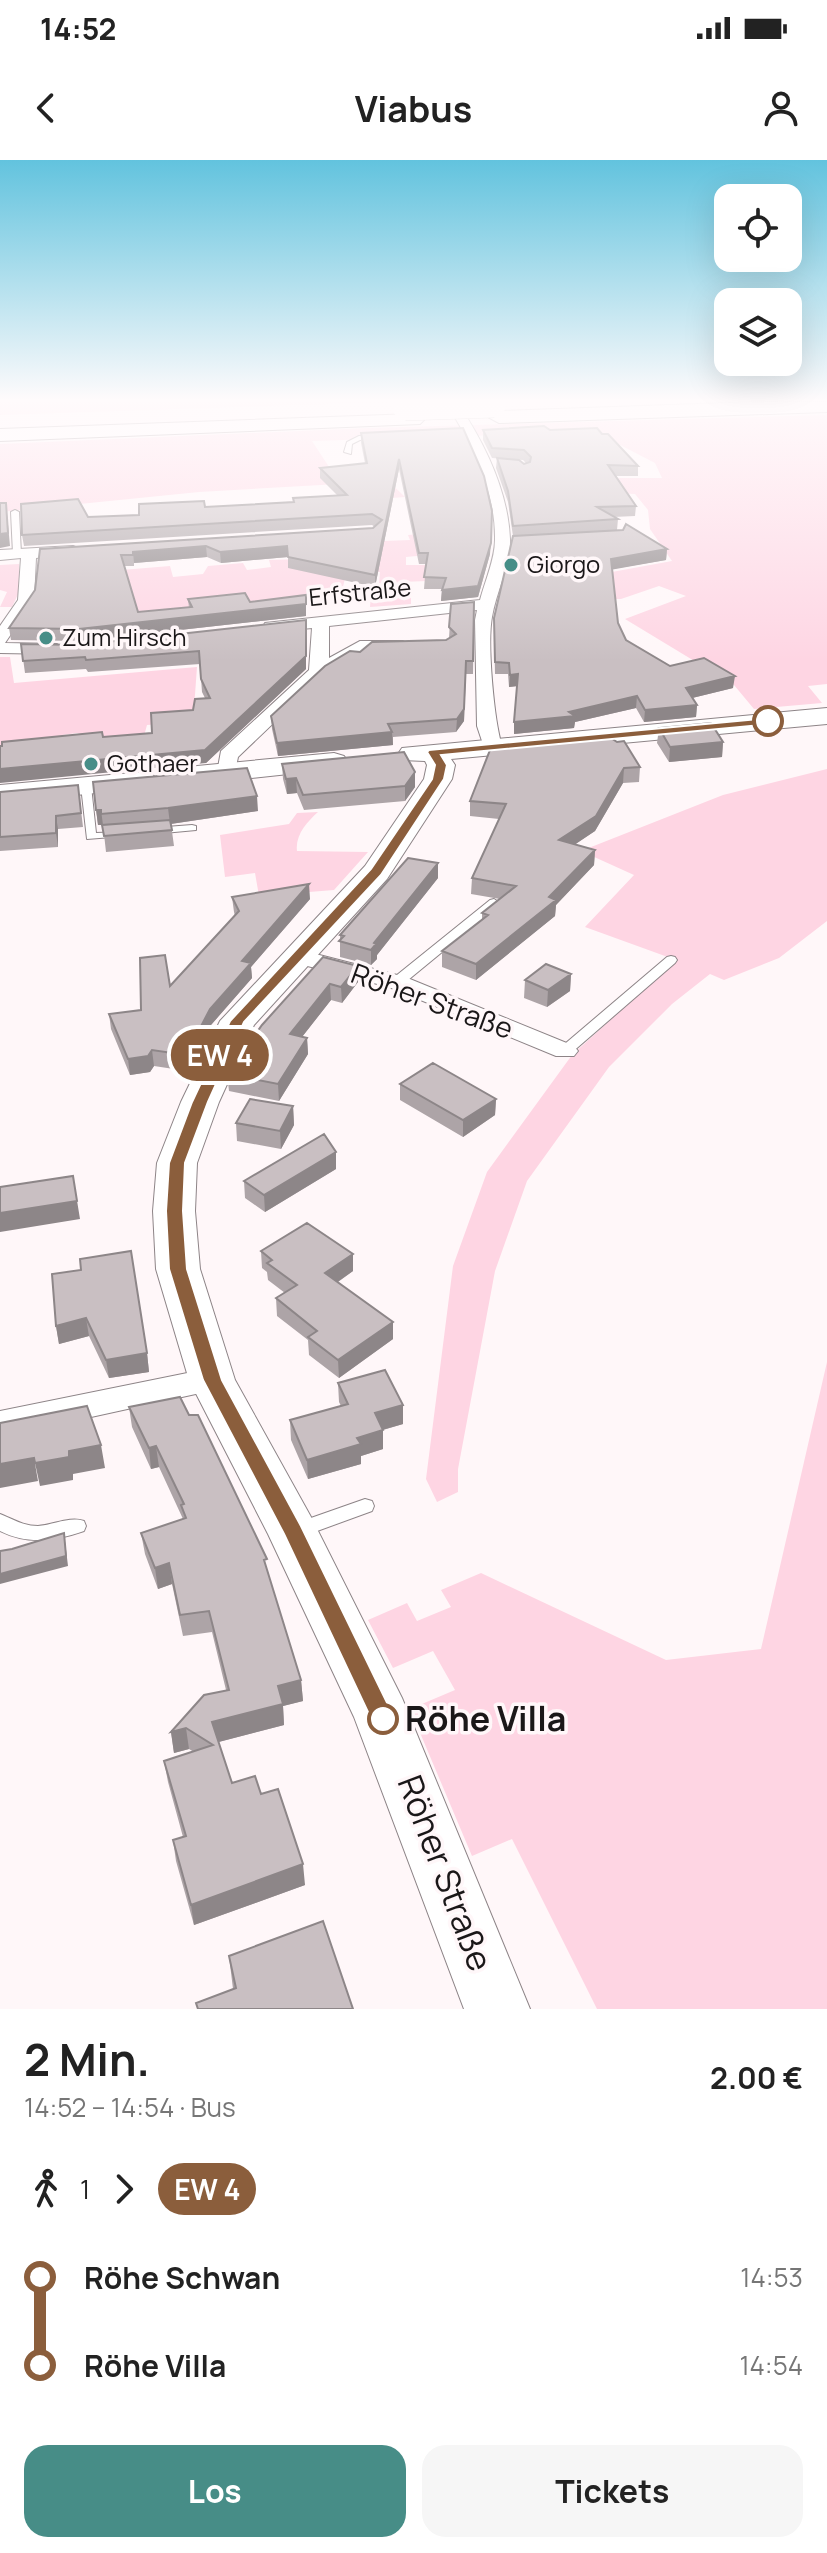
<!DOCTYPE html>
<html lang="de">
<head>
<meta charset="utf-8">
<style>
	:root { --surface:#fff; --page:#f6f6f6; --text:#222; --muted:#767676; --accent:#478d87 }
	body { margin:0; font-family:Manrope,sans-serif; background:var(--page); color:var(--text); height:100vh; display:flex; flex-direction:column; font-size:30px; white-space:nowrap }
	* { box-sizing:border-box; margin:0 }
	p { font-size:26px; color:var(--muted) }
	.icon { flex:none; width:44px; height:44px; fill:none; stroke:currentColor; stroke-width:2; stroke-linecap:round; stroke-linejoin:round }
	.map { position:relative; height:1849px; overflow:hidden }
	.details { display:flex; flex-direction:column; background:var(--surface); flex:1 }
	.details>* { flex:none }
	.badge { padding:0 16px; border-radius:26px; font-size:28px; line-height:52px }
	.buttons { position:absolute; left:714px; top:24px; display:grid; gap:16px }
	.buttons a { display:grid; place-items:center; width:88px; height:88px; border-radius:16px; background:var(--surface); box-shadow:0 8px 32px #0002; font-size:40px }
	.map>.badge { position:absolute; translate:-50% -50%; box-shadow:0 0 0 4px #fff }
	.legs { display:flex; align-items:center; gap:12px; height:88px; padding:0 24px; font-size:26px }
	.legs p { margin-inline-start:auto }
	.head { display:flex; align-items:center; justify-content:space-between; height:136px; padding:0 24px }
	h1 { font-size:44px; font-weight:700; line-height:60px }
	.primary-button { display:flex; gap:16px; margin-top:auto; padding:16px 24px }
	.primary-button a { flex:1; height:92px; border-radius:24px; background:var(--accent); color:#fff; font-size:32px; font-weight:700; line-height:92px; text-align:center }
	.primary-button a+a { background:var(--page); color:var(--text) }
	ul { padding:0 24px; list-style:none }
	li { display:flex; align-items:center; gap:28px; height:88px; font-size:30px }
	li i { display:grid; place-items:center; width:12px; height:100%; margin:0 10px; background:currentColor }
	li i::after { content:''; width:20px; height:20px; margin:-10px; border:6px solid; border-radius:50%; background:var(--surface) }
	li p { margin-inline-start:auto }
	li:first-child i { background:linear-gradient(#0000 50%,currentColor 0) }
	li:last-child i { background:linear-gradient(currentColor 50%,#0000 0) }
	.status { display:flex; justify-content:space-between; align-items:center; height:56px; padding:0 40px; background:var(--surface); direction:ltr }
	.status svg { height:22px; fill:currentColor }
	header { display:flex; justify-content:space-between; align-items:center; height:104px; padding:0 24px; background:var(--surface); font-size:36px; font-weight:700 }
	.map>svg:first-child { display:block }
</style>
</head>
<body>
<div class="status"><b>14:52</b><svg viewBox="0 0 49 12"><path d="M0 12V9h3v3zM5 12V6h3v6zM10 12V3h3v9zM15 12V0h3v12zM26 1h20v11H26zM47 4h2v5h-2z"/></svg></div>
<header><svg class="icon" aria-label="back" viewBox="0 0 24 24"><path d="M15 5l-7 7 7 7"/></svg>Viabus<svg class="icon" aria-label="person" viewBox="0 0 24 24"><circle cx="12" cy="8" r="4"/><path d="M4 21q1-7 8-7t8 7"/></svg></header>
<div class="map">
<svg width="827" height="1849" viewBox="0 0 827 1849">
	<rect width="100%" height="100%" fill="#fff7f9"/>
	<!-- green -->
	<path fill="#fed5e3" d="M0,242H389L0,255Z
		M827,255V524L808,526L822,543L754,549L734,525L625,459L686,436L659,426L621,439H584L590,416L672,401L650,369L648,350L635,334L610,333L586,318H662L655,303L595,272L312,281L335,316L379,312L405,337L353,341L339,324L199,332L0,352V284L367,268Z
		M430,373L427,395L406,397V405H427V421L401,422V425L411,426V444L370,447L371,436H378L380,412L346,413L342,432L77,462L61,415L170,406L173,417L203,414L208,406L243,403L247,410L271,407L269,400L376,397L384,381L410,380L408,375Z
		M19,404V432L12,447H0L7,432L0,430V405Z
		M0,497H10L14,523L197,507L193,562L147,565L144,576L98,579L77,573L62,575V587L0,592Z
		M827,609V761L779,798L724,820L710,814L672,844L609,907L527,1021L495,1111L458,1309V1332L437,1342L426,1319L453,1106L487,1012L572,895L676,800L585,767L634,715L581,691L723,635Z
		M318,652C307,662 295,675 297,691L368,692L334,730L259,736L255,713L225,717L220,675L289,664L297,653Z
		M827,1202V1849H597L512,1679L472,1696L410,1549L455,1530L433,1491L393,1508L368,1460L407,1443L417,1461L451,1447L441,1430L481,1413L666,1500L761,1489Z"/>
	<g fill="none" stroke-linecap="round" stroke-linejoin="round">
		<!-- lane casing -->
		<g stroke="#8d8487" stroke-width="2">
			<path id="lane" d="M380,275L382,278L360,280L352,284L351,294L344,292L347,282L359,276Z
				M15,350L19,352L21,394L17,396L13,394L11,352Z
				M86,623L91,626L96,673L124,672V676L87,679L81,626Z
				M192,665L196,666V670L153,674L147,671L153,668Z
				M494,739L500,743L498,746L402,825H392L391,822L392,819L490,740Z
				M671,796L675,797L677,800L675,803L570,894H560L558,891L560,888L667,797Z
				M365,1339L372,1341L374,1346L372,1351L298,1378L291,1375L289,1370L291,1365Z
				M0,1354C13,1359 23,1366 38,1366C53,1365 70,1356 84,1361L86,1366L84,1371C55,1381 28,1385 0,1371Z"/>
		</g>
		<!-- street casing -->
		<g stroke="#8d8487" stroke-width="2">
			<path id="street" d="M445,242H457C484,282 508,330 510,379C511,404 496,432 492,457C487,484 494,560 502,586L492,592L485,590L477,566L475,460L477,450L329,466V498L360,481H403L412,486L403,491H364L326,513L238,597L234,617H220L217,613L221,591L309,510L312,468L271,472L263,467L265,463L480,440C485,421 495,399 495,380C496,331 471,281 445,242Z
				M73,386L78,388V394L36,398L34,440L5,483L57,484L66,489L57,494L0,493V466L18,440L21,398L0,400V390Z
				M296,789L405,817L574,886L578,891L574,896H556L389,827L288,801L284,796L288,791Z
				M212,1208L223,1212L228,1220L223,1228L0,1277V1251Z"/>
		</g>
		<!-- secondary casing -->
		<g stroke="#8d8487" stroke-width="2">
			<path id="secondary" d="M827,548V564L451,599L455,605L452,619L387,719L254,865L219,942L197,1003L195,1051L200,1109L235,1220L311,1357L402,1538L530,1849H464L354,1557L268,1374L189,1220L156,1109L153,1051L157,1003L181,942L220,861L365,706L424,619L427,605L425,601L402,600L398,594L402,588Z
				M334,593L344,596L348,602L344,608L197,624L187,621L183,615L187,609L197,606Z
				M143,612L153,615L157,621L153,627L0,643V625Z"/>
		</g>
		<!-- highway casing -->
		<g stroke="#8d8487" stroke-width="2">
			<path id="highway" d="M754,242H827V252L499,263L488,257L499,251Z
				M413,254L424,260L420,264L0,281V269Z"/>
		</g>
		<!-- lane -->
		<use href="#lane" fill="#fff" fill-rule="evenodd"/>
		<!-- street -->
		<use href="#street" fill="#fff" fill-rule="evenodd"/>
		<!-- secondary -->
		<use href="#secondary" fill="#fff" fill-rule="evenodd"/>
		<!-- highway -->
		<use href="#highway" fill="#fff" fill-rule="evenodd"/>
		<!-- highway-bridge casing -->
		<g stroke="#8d8487" stroke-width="24" stroke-linecap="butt">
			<path id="highway-bridge" d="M405,249L494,246"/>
		</g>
		<!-- highway-bridge -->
		<use href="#highway-bridge" stroke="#fff" stroke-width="23"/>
	</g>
	<!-- wall -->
	<path fill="#ada4a7" d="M463,268L490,394L478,437L441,441L442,429H424L426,404H419L399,309L375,427L288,408V397L221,403L207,397L134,403V406H124L138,452L189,448L188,439L250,442L306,435V456L81,481L11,480L9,468L35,430L40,389L373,368L375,367L372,365L24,386L22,375L88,357L139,355L205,347L293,342V338L337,335L320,318V308L365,303L361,283V273Z
		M483,270H550L602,274L638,306V316H616L636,346L635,356L613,357L618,359L617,370L667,389L666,400L612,409L618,463L626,480L670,506L733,528L692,538L697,545L696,557L644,562L636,548L575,562L574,568L514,574L517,526L509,527L508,514H495L494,469L513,376L508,342L496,308L497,298L524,304L526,303L523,300L492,298L483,280Z
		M474,442L473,514H466L464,561L456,572L393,577V585L278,596L272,569L271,556L360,492L446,480L449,478L451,444Z
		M306,460V509L206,603L103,577L152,573L193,550L205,538L202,532L200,504L88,512L86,509L25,513L21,484L80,485Z
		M659,568L723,582L722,597L669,602L657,583Z
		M492,585L640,607L639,622L623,623L595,671L575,684L595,690L594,705L556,745L555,756L476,820L442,807V791L482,760V753L500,739L471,734L472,718L499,659L470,656V641Z
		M282,604L415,627L405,641L304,650L297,633L287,634L283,619Z
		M93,622L258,651L171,664L174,686L106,692L103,665H98Z
		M78,625L83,667L58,669V687L0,691V632Z
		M438,703V718L377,795V799L371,805L340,797V775Z
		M232,737L310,739L251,807L252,818L211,865L187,911L154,906L150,912L130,915L111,869L109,854L141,850L170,826L235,756L234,752Z
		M323,797L358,822L342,843L331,840L302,877L307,878L308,894L279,941L229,931L227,914Z
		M571,814L570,831L547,847L524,838L525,820Z
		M400,924L496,939L495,955L463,977L400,940Z
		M293,946L294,965L281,989L237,981L236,963Z
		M336,1009L265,1052L245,1038L244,1021Z
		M261,1091L353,1094V1111L338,1122L393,1162V1179L339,1218L309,1195L308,1180L277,1156L276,1138L285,1133L268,1120L267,1112L262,1108Z
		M52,1114L147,1193L149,1212L109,1218L89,1176L59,1184L56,1166Z
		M338,1223L403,1264L383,1270V1289L361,1296V1304L308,1319L291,1280L290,1260L341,1246L339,1242Z
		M129,1247L268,1413L301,1520L303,1541L283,1546L284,1565L218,1582L232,1623L261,1634L305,1725L194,1765L176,1701L173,1680L183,1677L168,1622L164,1601L194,1592L189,1589L174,1593L171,1572L226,1530L212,1472L183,1476L172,1424L158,1429L145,1394L141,1373L183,1359L159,1307L151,1309L132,1267Z
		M229,1796L353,1849L233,1829Z"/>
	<!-- shaded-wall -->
	<path fill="#8d8688" d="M399,299V309L375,427V415Z
		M6,343L10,386L0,388V374Z
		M491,383L490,394L478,437L441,441L442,430Z
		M206,386L207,397L134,403L133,392Z
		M287,386L288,397L221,403L220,392Z
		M667,389L666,400L610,410L611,399Z
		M306,444V456L81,481L79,469Z
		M306,472V509L206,603L0,623V609L205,590Z
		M466,501L464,561L456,572L457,559Z
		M518,514V526L509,527L510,515Z
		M735,516L733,528L684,540L686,528Z
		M637,536L636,548L575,562L574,568L514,574V562L569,552Z
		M697,545L696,557L644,562L645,550Z
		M392,572L393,585L278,596L277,583Z
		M723,582L722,597L669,602L670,587Z
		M624,608L623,623L595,671L558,696L559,680Z
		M415,612V627L405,641V626Z
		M296,618L297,633L287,634L286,619Z
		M257,636L258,651L170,664L168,648Z
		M96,650H101L103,665H98Z
		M56,656L58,669V687L56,673Z
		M595,690L594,705L556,745L555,756L476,820V804L549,737Z
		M438,703V718L377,795V799L371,805V790L374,783Z
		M309,724L310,739L251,807L252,818L211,865L187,911L186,895L210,849L242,801Z
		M358,806V822L342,843L341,827Z
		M571,814L570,831L547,847L548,830Z
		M330,824L331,840L291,891L290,874Z
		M307,878L308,894L279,941L278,924Z
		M152,890L154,906L150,912L130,915L128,899Z
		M496,939L495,955L463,977V960Z
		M293,946L294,965L281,989L280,971Z
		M336,992V1009L265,1052L264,1035Z
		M73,1016L80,1059L0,1072V1053Z
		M353,1094V1111L326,1130L325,1113Z
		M86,1158L89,1176L59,1184L56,1166Z
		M393,1162V1179L339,1218L338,1200Z
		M147,1193L149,1212L109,1218L106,1200Z
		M403,1245V1264L375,1272V1253Z
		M383,1270V1289L361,1296V1304L308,1319L307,1300L357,1278Z
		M101,1285L105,1308L73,1314V1320L40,1326L35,1303L69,1291Z
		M156,1286L159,1307L151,1309L149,1288Z
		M34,1298L38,1321L0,1328V1304Z
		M64,1373L68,1406L0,1424V1414Z
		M169,1403L172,1424L158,1429L155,1408Z
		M301,1520L303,1541L283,1546L284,1565L215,1583L212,1562L278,1526Z
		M186,1568L189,1589L174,1593L171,1572Z
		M303,1704L305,1725L194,1765L191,1745Z"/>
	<!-- building -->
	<path fill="#c9bfc2" stroke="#8d8688" stroke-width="2" d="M544,266L550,270L597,268L602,274H608L638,306L608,305L636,346L597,347L618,359L513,366L508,331L497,298L519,300L524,304L530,302L531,297L524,290L492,288L483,270Z
		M463,268L484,316L492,351L491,383L478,426L442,430L446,418L424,417L428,393H419L399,299L375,415L288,397L287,386L220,392L206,386L133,392V395H121L138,452L192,447L188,439L245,433L250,442L306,435V444L79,469L9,468L35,430L40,389L373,368L382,360L372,354L22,375L21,344L78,339L88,357L139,355V344L204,341L205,347L294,342L293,338L347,335L320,308L367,303L361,273Z
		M0,343H6L8,373L0,374Z
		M626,364L667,389L611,399L618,463L626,480L670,506L704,498L735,516L686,528L697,545L645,550L637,536L569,552L575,556L514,562L518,514L510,515L509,503L495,502L494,458L513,376L623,370Z
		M474,442L473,501H466L464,549L457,559L388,564L392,572L277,583L271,556L325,506L350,491L360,492L372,482L446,480L456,474L449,467L451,444Z
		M306,460V496L205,590L0,609V586H2V582L102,572L103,577L152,573L151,553L193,550L195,539L210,538L201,519L199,491L86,500L85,497L23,501L21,484L80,485Z
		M711,563L723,582L670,587L659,568Z
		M605,574L617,582L624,581L640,607L624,608L596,656L559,680L595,690L549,737L556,740L476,804L442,791L488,755L482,753L516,726L472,718L506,644L470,641L492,585Z
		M404,592L415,612L405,626L303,635L296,618L286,619L282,604Z
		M247,608L257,636L168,648L101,654V650H96L93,622Z
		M78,625L81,653L56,656V673L0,677V632Z
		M170,660L172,670L104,676L102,665Z
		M408,698L438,703L374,783L376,784L371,790L339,781L344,776L340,775Z
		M309,724L242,801L251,803L210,849L186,895L152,890L148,896L128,899L109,854L141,850L140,798L165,795L170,826L239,751L232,737Z
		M323,797L358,806L341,827L330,824L290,874L307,878L278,924L227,914L262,865Z
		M546,804L571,814L548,830L525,820Z
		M433,903L496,939L463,960L400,924Z
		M250,939L293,946L280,971L236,963Z
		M324,974L336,992L264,1035L244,1021Z
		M73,1016L77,1041L0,1053V1027Z
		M307,1063L353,1094L325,1113L393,1162L338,1200L308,1177L317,1171L276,1138L297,1125L267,1103L272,1100L261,1091Z
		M131,1091L147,1193L106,1200L86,1158L56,1166L52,1114L81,1110L80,1099Z
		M385,1210L403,1245L375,1253L383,1270L357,1278L361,1284L307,1300L290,1260L348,1244L338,1223Z
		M180,1237L189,1255H198L267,1399L264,1400L301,1520L278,1526L283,1544L212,1562L232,1623L255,1616L261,1634L278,1629L303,1704L191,1745L173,1680L186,1676L164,1601L213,1585L186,1568L171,1572L204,1535L229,1530L209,1451L180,1455L169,1403L155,1408L141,1373L186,1358L181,1345L184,1344L156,1286L149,1288L129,1247Z
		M87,1246L101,1285L69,1291V1297L35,1303L34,1298L0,1304V1263Z
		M64,1373L66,1396L0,1414V1391L12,1389Z
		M323,1761L353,1849H198L196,1843L236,1828L229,1796Z"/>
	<!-- sky -->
	<linearGradient id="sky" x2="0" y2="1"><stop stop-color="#62c3de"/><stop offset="0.48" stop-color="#fffbfc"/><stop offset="1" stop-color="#fffbfc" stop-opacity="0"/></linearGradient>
	<rect width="827" height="501" fill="url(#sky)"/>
	<!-- line-1 -->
	<path fill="#8b5e3c" stroke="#fff" stroke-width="2" d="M768,558L774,561L772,564L441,595L447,605L444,619L381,715L244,862L208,942L185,1003L183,1051L187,1109L222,1220L301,1366L395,1559L392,1567L383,1570L375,1567L284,1374L203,1220L169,1109L166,1051L169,1003L192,942L230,861L371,709L432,619L435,605L427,592L429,590Z"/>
	<!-- markers -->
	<g fill="#478d87" stroke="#fff7f9" stroke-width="3">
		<circle cx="511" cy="405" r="8"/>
		<circle cx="46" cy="478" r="8"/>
		<circle cx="91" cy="604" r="8"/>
	</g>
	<g fill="#fff" stroke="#8b5e3c" stroke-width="4">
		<circle cx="768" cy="561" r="14"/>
		<circle cx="383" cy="1559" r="14"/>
	</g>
	<g text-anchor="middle" stroke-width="7" stroke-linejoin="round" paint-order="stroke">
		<!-- far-poi labels -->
		<g font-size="24" fill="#1a1718" stroke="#fff7f9" text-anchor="start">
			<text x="527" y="413">Giorgo</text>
			<text x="62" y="486">Zum Hirsch</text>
			<text x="107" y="612">Gothaer</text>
		</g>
		<!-- far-street labels -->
		<g font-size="24" fill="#1a1718" stroke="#fff7f9">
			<text transform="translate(360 433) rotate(-6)" y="8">Erfstraße</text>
		</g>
		<!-- street labels -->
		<g font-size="28" fill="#1a1718" stroke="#fff7f9">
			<text transform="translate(432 841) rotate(20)" y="10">Röher Straße</text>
		</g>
		<!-- near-stop labels -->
		<g font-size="34" font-weight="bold" fill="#1a1718" stroke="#fff7f9" text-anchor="start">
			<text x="405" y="1571">Röhe Villa</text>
		</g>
		<!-- near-street labels -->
		<g font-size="34" fill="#1a1718" stroke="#fff7f9">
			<text transform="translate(445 1713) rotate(69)" y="12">Röher Straße</text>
		</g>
	</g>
</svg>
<div class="buttons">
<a><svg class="icon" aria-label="locate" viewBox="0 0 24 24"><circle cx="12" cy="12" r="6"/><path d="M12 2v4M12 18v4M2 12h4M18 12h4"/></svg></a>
<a><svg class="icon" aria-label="layers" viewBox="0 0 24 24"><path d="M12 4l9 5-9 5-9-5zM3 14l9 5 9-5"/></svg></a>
</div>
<b class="badge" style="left:220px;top:895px;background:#8b5e3c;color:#fff">EW 4</b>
</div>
<section class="details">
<div class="head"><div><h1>2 Min.</h1><p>14:52 – 14:54 · Bus</p></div><b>2.00 €</b></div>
<div class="legs"><svg class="icon" aria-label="walk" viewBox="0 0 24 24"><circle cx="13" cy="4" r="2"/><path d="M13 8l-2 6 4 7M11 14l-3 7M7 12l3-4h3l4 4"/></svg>1<svg class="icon" aria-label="forward" viewBox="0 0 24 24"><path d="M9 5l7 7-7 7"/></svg><b class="badge" style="background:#8b5e3c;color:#fff">EW 4</b></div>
<ul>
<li><i style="color:#8b5e3c"></i><b>Röhe Schwan</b><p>14:53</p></li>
<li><i style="color:#8b5e3c"></i><b>Röhe Villa</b><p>14:54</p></li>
</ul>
<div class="primary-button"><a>Los</a><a>Tickets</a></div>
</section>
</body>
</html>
